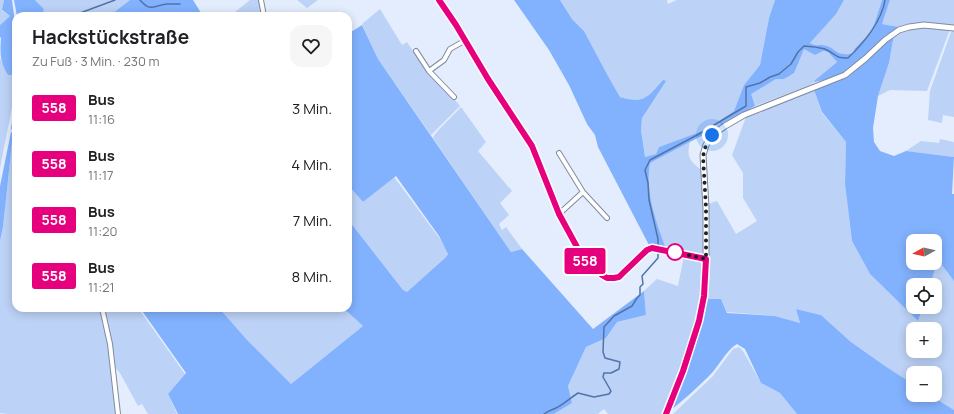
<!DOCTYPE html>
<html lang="de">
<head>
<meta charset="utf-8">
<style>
	:root { --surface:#fff; --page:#f6f6f6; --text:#202124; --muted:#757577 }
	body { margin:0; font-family:Manrope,sans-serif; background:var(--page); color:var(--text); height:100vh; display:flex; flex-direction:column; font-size:15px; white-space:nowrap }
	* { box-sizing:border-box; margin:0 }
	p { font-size:13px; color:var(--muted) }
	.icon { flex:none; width:22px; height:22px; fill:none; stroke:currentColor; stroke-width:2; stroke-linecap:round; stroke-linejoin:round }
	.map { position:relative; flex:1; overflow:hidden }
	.side { position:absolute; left:12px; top:12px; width:340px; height:300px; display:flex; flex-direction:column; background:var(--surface); border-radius:12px; box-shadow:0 2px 10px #0003 }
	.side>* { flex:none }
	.badge { padding:0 8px; border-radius:3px; font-size:14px; line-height:26px }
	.needle { width:26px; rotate:262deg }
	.fabs { position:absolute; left:906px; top:234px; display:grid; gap:8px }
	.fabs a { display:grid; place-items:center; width:36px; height:36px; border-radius:8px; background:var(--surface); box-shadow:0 2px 10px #0003; font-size:20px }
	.you { position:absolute; width:20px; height:20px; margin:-10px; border:3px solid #fff; border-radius:50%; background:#1a73e8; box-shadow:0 0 0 6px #1a73e833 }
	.map>.badge { position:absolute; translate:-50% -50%; box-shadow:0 0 0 2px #fff }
	.round { display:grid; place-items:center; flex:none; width:42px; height:42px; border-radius:12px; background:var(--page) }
	.overview { display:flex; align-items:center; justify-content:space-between; height:68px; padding:0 20px }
	h1 { font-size:19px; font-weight:700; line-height:30px }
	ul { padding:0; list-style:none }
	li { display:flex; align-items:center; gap:12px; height:56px; padding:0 20px }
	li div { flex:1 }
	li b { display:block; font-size:15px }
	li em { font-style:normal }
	li .badge { min-width:44px; font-weight:700; text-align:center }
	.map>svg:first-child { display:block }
</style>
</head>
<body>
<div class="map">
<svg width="954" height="414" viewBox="0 0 954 414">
	<rect width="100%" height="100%" fill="#e3edfd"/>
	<!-- green -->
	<path fill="#bcd2f6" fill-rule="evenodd" d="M0,0H4L2,11L10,16L0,25Z
		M35,0H130L109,16H42L44,9Z
		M250,0H260L263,16H230Z
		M297,0H318L307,8Z
		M560,0H667L668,4L677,0H775L769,18L760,65L744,85L734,111L719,121L721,125L712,132L710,129L659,147L656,154L645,157L641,130L642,118L663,80L646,98L632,101L620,97L608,76L584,31L572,19Z
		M844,0H882L872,31L855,48L853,53C839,57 840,51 829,47C822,45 816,47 810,43L837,12Z
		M890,0H954V26L929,22L913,23L899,27L882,24Z
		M380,9L402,45L407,42L427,72L454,99L460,106L431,135L378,59L362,24Z
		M916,27L950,29L927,91L890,90L878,96L889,63L894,35L905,30Z
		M954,30V117L943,115L942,123L928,120L930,91L951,32Z
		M804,49L828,52L837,62L814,81L815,82L808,86L755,106L750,94L776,79H784L799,59Z
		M0,58L8,75H16L13,102L0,168Z
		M814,90L822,113L846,142L845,184L852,241L870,274L918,321L923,307H935V285H930L938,260L954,281V410L930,395H935V373H913V384L885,366L851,342L821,315L796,309L800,323L775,316L727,312L721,299H706L708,204L717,201L736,234L757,221L743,198V173L732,155L746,117ZM913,329H935V351H913Z
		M461,107L486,142L478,151L512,191L500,203L509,215L499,224L502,230L506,227L522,249L511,252L433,138C434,133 456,113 461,107Z
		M16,121V308H101L108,338L117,414H8L0,413V241L3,227L13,133Z
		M940,139L954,142V157L906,151L921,141L939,143Z
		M690,142C686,156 690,162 702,170L704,208L703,249L702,254L698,256L666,249C656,221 645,192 650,163Z
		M394,177L440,239L448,253L445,258L407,292L403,290L350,222H348V185L363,202Z
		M684,256L704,260L701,306L680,370L662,414H608L604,409L598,414H554L572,403L568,386L586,347L606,338L617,322L646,315L644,291L657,279L678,286Z
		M104,308H138L185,374L168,394L177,414H148L142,404L138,406L120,373L113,365Z
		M219,308H343L363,326L291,384L245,339Z
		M739,347L743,351L761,383L780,393L797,414H673L713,376L733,349Z"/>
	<!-- forest -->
	<path fill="#82b2fe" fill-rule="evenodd" d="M4,0H12L16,31V75H8C0,61 0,55 1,38L0,37V25L10,16L2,10Z
		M14,0H35L44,9L42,16H17Z
		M130,0H193L203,16H109Z
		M514,0H560L572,19L584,31L608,76L620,97C645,105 648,96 663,80L666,81L642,118L641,130L645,157L656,154L659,147L708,129L709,132L650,163C645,192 656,221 666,249L650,247L598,147L595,135L587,124L569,85L549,50Z
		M775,0H844L836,14L810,43C815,46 817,45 822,45C836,46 836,58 853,53L855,48L872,31L882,0H890L882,24L899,27C877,39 862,63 839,75C831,79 822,80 815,82L814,81L837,62L828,52L823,51L815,55L804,49L794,73L784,79H776L751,94L755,106L721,125L719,121L734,111L744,85L760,65L769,18Z
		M362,25L378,59L511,252L522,249L593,329L644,291L646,315L617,322L606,338L586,347L568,386L572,403L554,414H178L168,394L186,373L140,308H219L246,339L291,384L363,326L343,308H348V222H350L403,290L407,292L445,258L448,254L439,236L396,176L363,202L348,185V34Z
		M894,35L889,63L878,96L873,128L874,142L880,151L894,156L906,151L954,157L952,194H954V281L938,260L930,285H913V307H923L918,321L870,274L852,241L845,184L846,142L822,112L814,90L841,79ZM913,241H935V263H913Z
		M16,99V121L13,130L11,129Z
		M11,132L13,133L3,227L0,241V186Z
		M707,299H721L727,313L775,316L800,323L796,309L821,315L851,342L885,366L913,384V395H930L954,410V414H797L780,393L761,383L745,349L737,344C726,350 718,368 708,377C696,389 683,400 670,411C681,385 691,359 699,332C702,321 706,311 707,299Z"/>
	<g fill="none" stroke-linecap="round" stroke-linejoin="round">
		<!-- stream -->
		<path stroke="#5173a9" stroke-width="1.5" d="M140,0C151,13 154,5 167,4C171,4 176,4 180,4
			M72,16L115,0
			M544,414C548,411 552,410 556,408C564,404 570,398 578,393L594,397L609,394L611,391L603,377L604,373H611L619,369L620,362L605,358L603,352L604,327L614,316L632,306L637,298L640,295V287L643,284L642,276L658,258V239L649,200L648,183L645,170L650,160L699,134L746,106V87L760,83L770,77L779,74L791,64L798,52L804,46C812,47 820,47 827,50C838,56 835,58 848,58C863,44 882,21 885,0"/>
		<!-- minor casing -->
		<g stroke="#808b9d" stroke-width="6">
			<path id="minor" d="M261,0L264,16
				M439,0L457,25L488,79L532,146L559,214L583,258L602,275L607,278H614L619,277L623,273L647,250L652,248L706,259
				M416,51L429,71L454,97
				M429,71L444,60L450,49L466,40
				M559,153L583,192L607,218
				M559,214L583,192
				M102,308L110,344L118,414"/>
		</g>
		<!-- tertiary casing -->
		<g stroke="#808b9d" stroke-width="7">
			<path id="tertiary" d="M666,414L683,371L703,306L706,259V208L703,155L706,145L712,135L725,126L744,115L845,75L866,58L885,40L899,30L909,27L924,25L954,28"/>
		</g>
		<!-- minor -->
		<use href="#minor" stroke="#fff" stroke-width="4"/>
		<!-- tertiary -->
		<use href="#tertiary" stroke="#fff" stroke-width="5"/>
	</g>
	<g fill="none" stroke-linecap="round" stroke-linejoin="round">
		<!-- line casing -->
		<g stroke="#fff" stroke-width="9">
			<path id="line" d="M439,0L456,25L488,79L532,146L559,214L583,258L602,275L607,278H614L619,277L623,273L647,250L652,248L706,259L704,296L699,321L683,371L666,414"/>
		</g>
		<!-- line -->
		<use href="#line" stroke="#e6007e" stroke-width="6"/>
		<!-- walk -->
		<path stroke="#1c2027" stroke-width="4" stroke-dasharray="0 7.2" d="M675,252L706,259V208L703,156L706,145L712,135"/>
	</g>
	<!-- markers -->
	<circle fill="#fff" stroke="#e6007e" stroke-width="2" cx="675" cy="252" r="8"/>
</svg>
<div class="fabs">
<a><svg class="needle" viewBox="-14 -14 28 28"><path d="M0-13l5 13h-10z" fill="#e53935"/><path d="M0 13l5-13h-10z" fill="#757577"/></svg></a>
<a><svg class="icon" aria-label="locate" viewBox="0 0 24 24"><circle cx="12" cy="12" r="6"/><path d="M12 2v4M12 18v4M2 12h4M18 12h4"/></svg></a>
<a>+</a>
<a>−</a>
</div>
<div class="you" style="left:712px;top:135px"></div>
<b class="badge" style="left:585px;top:261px;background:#e6007e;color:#fff">558</b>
<section class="side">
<div class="overview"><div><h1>Hackstückstraße</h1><p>Zu Fuß · 3 Min. · 230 m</p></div><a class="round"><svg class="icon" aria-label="heart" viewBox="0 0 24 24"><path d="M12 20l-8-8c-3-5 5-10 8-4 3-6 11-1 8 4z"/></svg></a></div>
<ul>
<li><span class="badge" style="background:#e6007e;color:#fff">558</span><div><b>Bus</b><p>11:16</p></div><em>3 Min.</em></li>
<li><span class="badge" style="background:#e6007e;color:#fff">558</span><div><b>Bus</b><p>11:17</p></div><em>4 Min.</em></li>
<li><span class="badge" style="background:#e6007e;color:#fff">558</span><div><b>Bus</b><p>11:20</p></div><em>7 Min.</em></li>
<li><span class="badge" style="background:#e6007e;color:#fff">558</span><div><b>Bus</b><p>11:21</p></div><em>8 Min.</em></li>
</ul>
</section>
</div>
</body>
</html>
